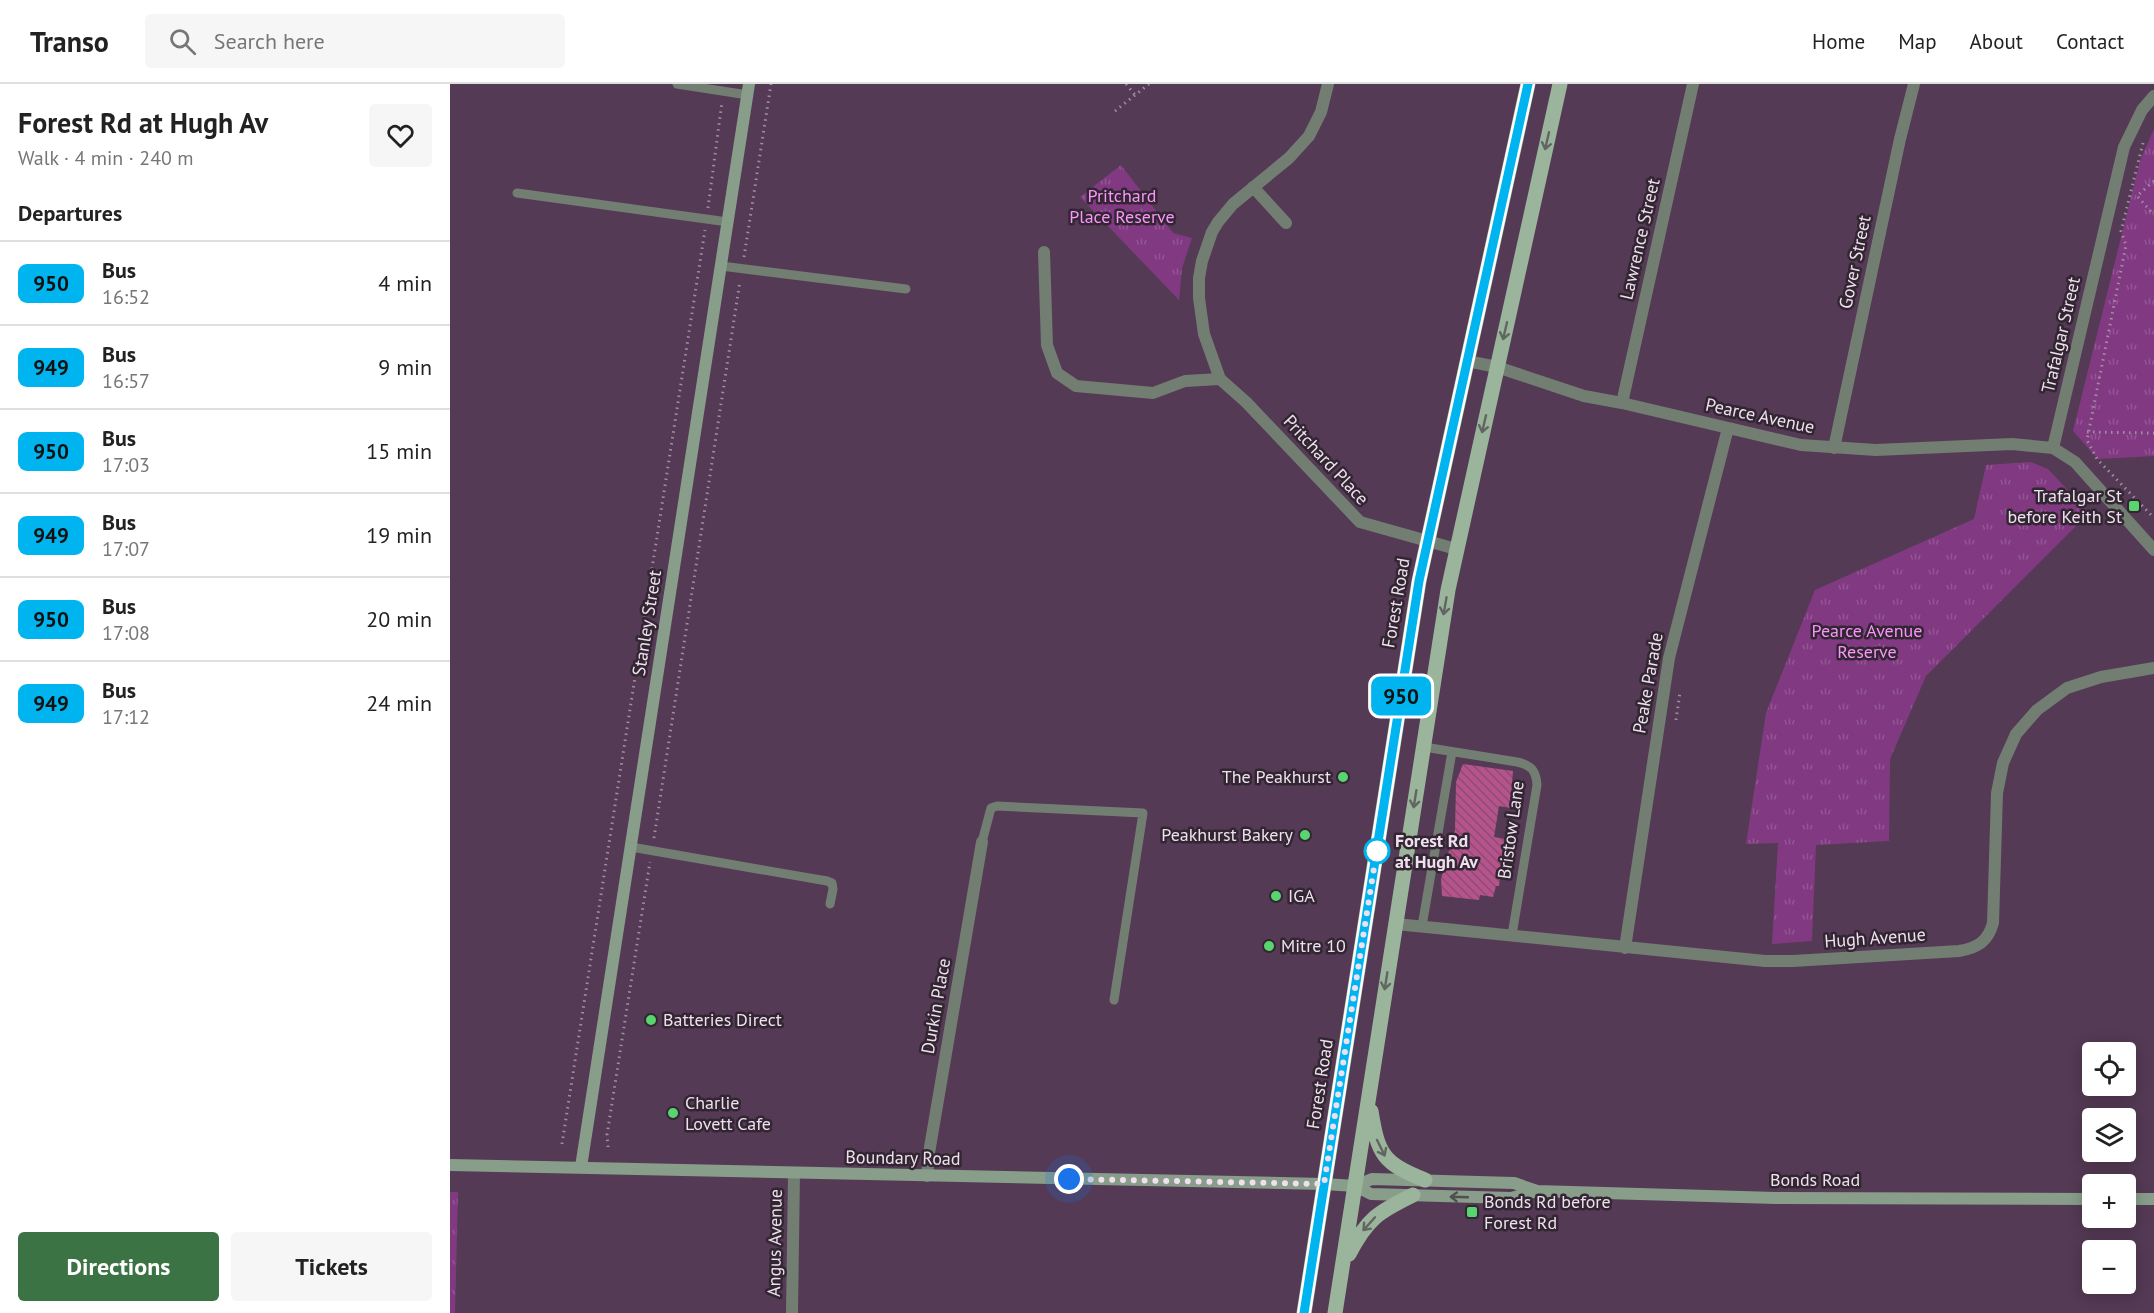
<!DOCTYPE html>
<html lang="en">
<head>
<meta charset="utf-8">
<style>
	:root { --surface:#fff; --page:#f6f6f6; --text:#222; --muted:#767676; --line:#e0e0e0; --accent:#3b7345 }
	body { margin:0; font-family:"PT Sans",sans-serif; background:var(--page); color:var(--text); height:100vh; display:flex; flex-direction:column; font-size:22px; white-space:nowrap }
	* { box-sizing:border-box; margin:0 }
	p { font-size:20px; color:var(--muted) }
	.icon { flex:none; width:33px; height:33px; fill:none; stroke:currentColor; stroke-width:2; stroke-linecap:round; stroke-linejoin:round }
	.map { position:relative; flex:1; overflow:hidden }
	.panel { display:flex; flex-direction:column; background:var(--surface); width:450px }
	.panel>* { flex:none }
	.badge { padding:0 12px; border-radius:9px; font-size:21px; line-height:39px }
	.tools { position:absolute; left:1632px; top:958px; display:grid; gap:12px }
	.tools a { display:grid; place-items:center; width:54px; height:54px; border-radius:6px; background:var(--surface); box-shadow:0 3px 15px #0003; font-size:30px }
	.you { position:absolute; width:30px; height:30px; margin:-15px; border:4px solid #fff; border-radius:50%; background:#1a73e8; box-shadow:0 0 0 9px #1a73e833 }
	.map>.badge { position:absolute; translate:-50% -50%; box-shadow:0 0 0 3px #fff }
	h2 { padding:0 18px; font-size:22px; line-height:54px }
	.round { display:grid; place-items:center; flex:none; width:63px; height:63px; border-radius:6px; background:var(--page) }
	.overview { display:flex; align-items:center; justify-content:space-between; height:102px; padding:0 18px }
	h1 { font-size:28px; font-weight:600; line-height:45px }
	.cta { display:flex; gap:12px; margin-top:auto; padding:12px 18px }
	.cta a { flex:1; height:69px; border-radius:6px; background:var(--accent); color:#fff; font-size:24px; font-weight:600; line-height:69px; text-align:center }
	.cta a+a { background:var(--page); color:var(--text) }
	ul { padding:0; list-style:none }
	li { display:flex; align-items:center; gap:18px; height:84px; padding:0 18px; border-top:2px solid var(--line) }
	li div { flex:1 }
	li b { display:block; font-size:22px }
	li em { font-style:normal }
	li .badge { min-width:66px; font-weight:700; text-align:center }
	header { display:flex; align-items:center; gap:36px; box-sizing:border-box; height:84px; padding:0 30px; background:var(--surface); border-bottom:2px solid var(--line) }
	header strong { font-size:28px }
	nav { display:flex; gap:33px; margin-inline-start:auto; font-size:21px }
	.search { width:420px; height:54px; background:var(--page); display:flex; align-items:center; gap:15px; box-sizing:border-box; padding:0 21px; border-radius:6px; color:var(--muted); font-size:22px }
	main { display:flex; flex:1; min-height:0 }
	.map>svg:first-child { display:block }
</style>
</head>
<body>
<header>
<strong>Transo</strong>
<div class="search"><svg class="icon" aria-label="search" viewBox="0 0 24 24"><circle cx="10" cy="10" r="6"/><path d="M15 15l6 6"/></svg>Search here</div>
<nav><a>Home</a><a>Map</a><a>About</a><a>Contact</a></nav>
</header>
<main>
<section class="panel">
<div class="overview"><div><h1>Forest Rd at Hugh Av</h1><p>Walk · 4 min · 240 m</p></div><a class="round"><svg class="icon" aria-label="heart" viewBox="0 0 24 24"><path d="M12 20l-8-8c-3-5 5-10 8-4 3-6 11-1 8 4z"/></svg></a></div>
<h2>Departures</h2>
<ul>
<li><span class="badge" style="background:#00b5ef;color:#111">950</span><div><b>Bus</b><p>16:52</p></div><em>4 min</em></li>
<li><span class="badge" style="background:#00b5ef;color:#111">949</span><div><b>Bus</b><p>16:57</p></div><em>9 min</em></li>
<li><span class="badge" style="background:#00b5ef;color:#111">950</span><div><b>Bus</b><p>17:03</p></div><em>15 min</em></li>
<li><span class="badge" style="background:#00b5ef;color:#111">949</span><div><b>Bus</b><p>17:07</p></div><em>19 min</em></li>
<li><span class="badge" style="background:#00b5ef;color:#111">950</span><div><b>Bus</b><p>17:08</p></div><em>20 min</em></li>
<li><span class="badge" style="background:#00b5ef;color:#111">949</span><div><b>Bus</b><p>17:12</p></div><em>24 min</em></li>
</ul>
<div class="cta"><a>Directions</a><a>Tickets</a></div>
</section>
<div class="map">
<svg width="1704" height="1229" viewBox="0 0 1704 1229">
	<defs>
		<pattern id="park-tufts" width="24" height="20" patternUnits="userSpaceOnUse" patternTransform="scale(1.5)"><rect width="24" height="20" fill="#813a82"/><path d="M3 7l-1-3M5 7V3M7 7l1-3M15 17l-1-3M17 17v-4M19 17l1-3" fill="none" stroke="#935694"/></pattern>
		<pattern id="building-back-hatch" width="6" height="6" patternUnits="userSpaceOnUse" patternTransform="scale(1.5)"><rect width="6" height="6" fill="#b7538c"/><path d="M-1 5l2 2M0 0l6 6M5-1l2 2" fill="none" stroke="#8b4d71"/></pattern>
	</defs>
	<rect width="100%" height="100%" fill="#543a54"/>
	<!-- park -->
	<path fill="url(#park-tufts)" d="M1704,45V372L1648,375L1623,347L1690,77Z
		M671,81L723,149L742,154L732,184L729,216L630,113Z
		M1581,378L1598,385L1639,429L1476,592L1440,675L1439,757L1366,761L1362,857L1322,860L1328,759L1296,760L1316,629L1365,506L1524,435L1536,381Z
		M0,1108H8L5,1229H0Z"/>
	<!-- building -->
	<path fill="url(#building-back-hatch)" d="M1013,680L1063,687L1060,724L1049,722L1044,753L1055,755L1049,802H1046L1043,813L1030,811L1029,816L992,812L991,795L1005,746L1006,698Z"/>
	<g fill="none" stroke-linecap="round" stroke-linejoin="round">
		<!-- path -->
		<path stroke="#a28ea2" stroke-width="3" stroke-dasharray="1.5 4.5" stroke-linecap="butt" d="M676,0L685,11
			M665,27L699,0
			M1693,59L1671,147L1676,161L1637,356L1647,375L1704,434
			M1704,97L1687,112L1704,131
			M258,124L272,18
			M294,173L321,0
			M1637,348L1704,349
			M1226,636L1230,608
			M204,754L290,197
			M112,1060L255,146
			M158,1063L157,1051L200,778"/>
		<!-- lane -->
		<path stroke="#717e71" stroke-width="9" d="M227,0L298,11
			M67,109L278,138
			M271,182L456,205
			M974,663L1067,678C1081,681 1086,686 1087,701L1062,851
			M532,758L541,724L547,722L693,729L664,916
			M181,763L377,797L382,799L383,805L380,820
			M972,842L1002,668"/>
		<!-- street -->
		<path stroke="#717e71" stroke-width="12" d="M878,0L871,28L859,52L839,74L783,120L768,138L762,148L752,177L749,194V214L754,250L770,295L796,318L910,438L1006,465
			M803,103L836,139
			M594,168L597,261L607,289L626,302L703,309L735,297L770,295
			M1017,277L1047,283L1134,312L1172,319L1351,361L1426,366L1562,360L1603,364L1625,378L1704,466
			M1172,319L1243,0
			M1384,364L1450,55L1464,0
			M1603,364L1674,63L1692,26L1704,12
			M946,840L1315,877H1343L1509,867C1528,864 1538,857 1543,839L1547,709L1553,679L1566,650L1587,626L1617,604L1651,593L1704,584
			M1175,864L1219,574L1278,344
			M477,1092L479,1069L532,758
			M342,1229L344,1090"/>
		<!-- secondary -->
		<path stroke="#889d8a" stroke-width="12" d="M0,1081L874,1100L905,1102L921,1110L1061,1114L1087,1107L1326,1114L1642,1115
			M131,1083L299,0
			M905,1102L922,1095L1064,1099L1087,1107
			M1676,1115H1704"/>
		<!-- primary -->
		<path stroke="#9ab59c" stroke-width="15" d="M921,1027C928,1071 933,1079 975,1096
			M899,1170C917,1135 928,1128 963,1111
			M854,1229L969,497L1078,0
			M885,1229L998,506L1110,0"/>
	</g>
	<!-- one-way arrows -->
	<defs><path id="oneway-shaft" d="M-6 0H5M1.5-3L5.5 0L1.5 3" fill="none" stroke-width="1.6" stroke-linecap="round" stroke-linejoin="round" transform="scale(1.5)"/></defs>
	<g stroke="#616662">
		<use href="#oneway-shaft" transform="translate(1097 57) rotate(103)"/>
		<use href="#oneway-shaft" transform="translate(1055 247) rotate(103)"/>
		<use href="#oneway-shaft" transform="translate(1034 340) rotate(103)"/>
		<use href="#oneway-shaft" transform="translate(995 522) rotate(100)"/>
		<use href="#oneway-shaft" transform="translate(965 715) rotate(99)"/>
		<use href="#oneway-shaft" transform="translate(936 897) rotate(99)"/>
		<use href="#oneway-shaft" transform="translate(931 1064) rotate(64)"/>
		<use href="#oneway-shaft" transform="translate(919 1140) rotate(132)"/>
	</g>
	<use stroke="#505051" href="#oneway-shaft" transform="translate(1009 1113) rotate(-178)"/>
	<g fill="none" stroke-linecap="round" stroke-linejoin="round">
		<!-- line casing -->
		<g stroke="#fff" stroke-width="14">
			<path id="line" d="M854,1229L969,497L1078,0"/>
		</g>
		<!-- line -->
		<use href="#line" stroke="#00b5ef" stroke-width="9"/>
		<!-- walk -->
		<path stroke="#f0e0ef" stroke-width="6" stroke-dasharray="0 10.8" d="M619,1095L874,1100L927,765V767"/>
	</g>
	<!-- markers -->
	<g fill="#59d56f" stroke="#322632" stroke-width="2">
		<rect x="1678" y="416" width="12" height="12" rx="3"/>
		<circle cx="893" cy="693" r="6"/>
		<circle cx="855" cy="751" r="6"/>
		<circle cx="826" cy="812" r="6"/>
		<circle cx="819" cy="862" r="6"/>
		<circle cx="201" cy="936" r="6"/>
		<circle cx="223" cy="1029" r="6"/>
		<rect x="1016" y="1122" width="12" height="12" rx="3"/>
	</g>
	<circle fill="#fff" stroke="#00b5ef" stroke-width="3" cx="927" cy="767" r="12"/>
	<g text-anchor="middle" stroke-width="5" stroke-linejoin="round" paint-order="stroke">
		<!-- park labels -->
		<g font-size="18" fill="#fb95fb" stroke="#322632">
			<text x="672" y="118">Pritchard<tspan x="672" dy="21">Place Reserve</tspan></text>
			<text x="1417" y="553">Pearce Avenue<tspan x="1417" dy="21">Reserve</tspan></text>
		</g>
		<!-- street labels -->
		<g font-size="18" fill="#f0e0ef" stroke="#322632">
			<text transform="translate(1190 155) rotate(-77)" y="6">Lawrence Street</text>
			<text transform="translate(1405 178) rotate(-78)" y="6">Gover Street</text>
			<text transform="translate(1611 251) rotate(-77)" y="6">Trafalgar Street</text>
			<text transform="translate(1310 332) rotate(12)" y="6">Pearce Avenue</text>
			<text transform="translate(876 376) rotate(47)" y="6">Pritchard Place</text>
			<text transform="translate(946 519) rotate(-80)" y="6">Forest Road</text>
			<text transform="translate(197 539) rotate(-81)" y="6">Stanley Street</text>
			<text transform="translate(1198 599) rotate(-80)" y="6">Peake Parade</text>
			<text transform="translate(1061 746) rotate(-82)" y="6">Bristow Lane</text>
			<text transform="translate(1425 854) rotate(-4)" y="6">Hugh Avenue</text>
			<text transform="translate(486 922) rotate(-80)" y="6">Durkin Place</text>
			<text transform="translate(870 1000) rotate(-81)" y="6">Forest Road</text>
			<text transform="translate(453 1074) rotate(1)" y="6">Boundary Road</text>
			<text x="1365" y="1102">Bonds Road</text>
			<text transform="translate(325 1159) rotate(-89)" y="6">Angus Avenue</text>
		</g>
		<!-- poi labels -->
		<g font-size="18" fill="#f0e0ef" stroke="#322632" text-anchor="start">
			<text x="1672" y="418" text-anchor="end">Trafalgar St<tspan x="1672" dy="21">before Keith St</tspan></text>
			<text x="881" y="699" text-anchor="end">The Peakhurst</text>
			<text x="843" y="757" text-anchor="end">Peakhurst Bakery</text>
			<text x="838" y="818">IGA</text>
			<text x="831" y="868">Mitre 10</text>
			<text x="213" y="942">Batteries Direct</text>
			<text x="235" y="1025">Charlie<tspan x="235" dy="21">Lovett Cafe</tspan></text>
			<text x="1034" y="1124">Bonds Rd before<tspan x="1034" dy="21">Forest Rd</tspan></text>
		</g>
		<!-- stop labels -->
		<g font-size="18" font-weight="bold" fill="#f0e0ef" stroke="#322632" text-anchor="start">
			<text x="945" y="763">Forest Rd<tspan x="945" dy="21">at Hugh Av</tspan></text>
		</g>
	</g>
</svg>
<div class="tools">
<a><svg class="icon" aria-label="locate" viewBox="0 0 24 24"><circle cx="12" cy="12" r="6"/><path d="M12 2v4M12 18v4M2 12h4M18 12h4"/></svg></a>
<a><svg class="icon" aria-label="layers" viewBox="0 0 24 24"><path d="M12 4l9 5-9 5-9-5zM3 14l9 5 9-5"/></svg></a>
<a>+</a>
<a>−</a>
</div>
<div class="you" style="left:619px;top:1095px"></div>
<b class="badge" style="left:951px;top:612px;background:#00b5ef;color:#111">950</b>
</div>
</main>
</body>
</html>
